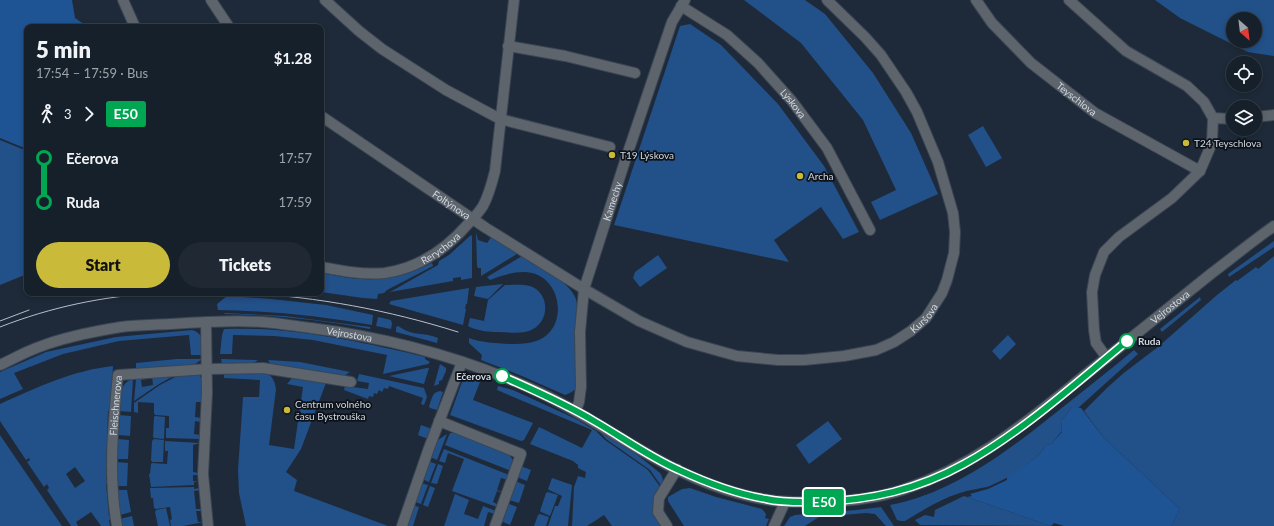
<!DOCTYPE html>
<html lang="en">
<head>
<meta charset="utf-8">
<style>
	:root { --surface:#16202b; --page:#1f2833; --text:#f1f3f6; --muted:#9ea3a9; --line:#353e47; --accent:#caba39 }
	body { margin:0; font-family:Lato,sans-serif; background:var(--page); color:var(--text); height:100vh; display:flex; flex-direction:column; font-size:15px; white-space:nowrap }
	* { box-sizing:border-box; margin:0 }
	p { font-size:13px; color:var(--muted) }
	.icon { flex:none; width:22px; height:22px; fill:none; stroke:currentColor; stroke-width:2; stroke-linecap:round; stroke-linejoin:round }
	.map { position:relative; flex:1; overflow:hidden }
	.panel { position:absolute; left:24px; top:24px; width:300px; height:272px; display:flex; flex-direction:column; background:var(--surface); border-radius:8px; box-shadow:0 2px 6px #0003,0 0 0 1px var(--line) }
	.panel>* { flex:none }
	.badge { padding:0 8px; border-radius:3px; font-size:14px; line-height:26px }
	.needle { width:26px; rotate:152deg }
	.fabs { position:absolute; left:1226px; top:12px; display:grid; gap:8px }
	.fabs a { display:grid; place-items:center; width:36px; height:36px; border-radius:50%; background:var(--surface); box-shadow:0 2px 6px #0003,0 0 0 1px var(--line); font-size:20px }
	.map>.badge { position:absolute; translate:-50% -50%; box-shadow:0 0 0 2px #fff }
	.legs { display:flex; align-items:center; gap:6px; height:44px; padding:0 12px; font-size:13px }
	.legs p { margin-inline-start:auto }
	.overview { display:flex; align-items:center; justify-content:space-between; height:68px; padding:0 12px }
	h1 { font-size:22px; font-weight:800; line-height:30px }
	.cta { display:flex; gap:8px; margin-top:auto; padding:8px 12px }
	.cta a { flex:1; height:46px; border-radius:24px; background:var(--accent); color:#111; font-size:16px; font-weight:800; line-height:46px; text-align:center }
	.cta a+a { background:var(--page); color:var(--text) }
	ul { padding:0 12px; list-style:none }
	li { display:flex; align-items:center; gap:14px; height:44px; font-size:15px }
	li i { display:grid; place-items:center; width:6px; height:100%; margin:0 5px; background:currentColor }
	li i::after { content:''; width:10px; height:10px; margin:-5px; border:3px solid; border-radius:50%; background:var(--surface) }
	li p { margin-inline-start:auto }
	li:first-child i { background:linear-gradient(#0000 50%,currentColor 0) }
	li:last-child i { background:linear-gradient(currentColor 50%,#0000 0) }
	.map>svg:first-child { display:block }
</style>
</head>
<body>
<div class="map">
<svg width="1274" height="526" viewBox="0 0 1274 526">
	<rect width="100%" height="100%" fill="#1e2a39"/>
	<!-- green -->
	<path fill="#225089" fill-rule="evenodd" d="M744,0H805L825,14L873,73L911,133L938,194L880,220L871,202L896,190L863,120L801,43Z
		M1155,0H1274V56L1248,52L1180,18ZM1233,19H1255V41H1233Z
		M690,24L721,45L778,104L824,166L859,232L843,239L821,207L774,240L789,262L614,225L680,26Z
		M983,126L1002,158L986,167L968,135Z
		M0,140L27,151V274L0,285Z
		M476,232L478,240L487,243L492,236L517,254L481,276V268H478L477,266Z
		M471,235L472,236V278L461,280V277L453,278V281L390,292L438,265L439,261L449,255Z
		M1274,241V247L1229,277L1228,274Z
		M658,255L667,268L640,287L633,278L635,272Z
		M522,256C538,266 579,285 577,307H579L577,388L570,393L565,395L522,376L481,360L482,355L469,343V338C483,343 495,343 509,344C518,344 530,344 539,340C568,327 562,280 532,273C519,270 502,275 490,280L487,277Z
		M1274,256V526H1171L1180,509L1103,437L1084,411L1108,387L1125,372L1158,347L1217,295L1236,280L1237,281L1256,267L1258,269Z
		M432,263L433,266L387,290L384,293L378,294L377,299L363,298L321,292V273C364,282 392,283 432,263Z
		M503,284L488,299L474,296L476,287Z
		M505,285C513,285 523,284 530,286C551,293 550,324 529,331C520,334 508,332 498,332C489,332 477,331 468,326L470,318L484,321L488,300Z
		M469,288L467,304H466L465,309H466L463,325L389,304L391,301Z
		M227,296L271,299L326,305L373,315L372,325C321,316 270,311 218,310L217,304Z
		M1200,297L1201,300L1162,332L1160,329Z
		M224,313L285,316L370,327V329C321,320 274,315 225,314Z
		M378,317L391,320L392,324L391,329L376,326Z
		M398,326C402,328 406,331 410,332C419,335 427,333 438,338L437,343L396,332V327Z
		M224,329C289,326 362,342 425,357V359L430,362L428,364L383,374L387,355L313,340L274,336L233,335L232,354H220L222,335Z
		M192,330C204,333 203,344 203,355H191L189,335L119,341L63,354L14,373L23,389L0,399V372L46,352L116,337Z
		M1008,335L1016,344L1000,360L992,351Z
		M1134,350L1138,354L1077,409L1072,407L1067,414L1061,420L1062,431L1051,444L1046,445C1036,462 1006,480 987,487C978,489 968,490 960,493C940,499 922,511 905,521H901L897,520L890,505C955,493 1013,447 1063,407C1087,388 1111,369 1134,350Z
		M177,359H202L194,365L136,370V363Z
		M221,359L258,360L252,364H222Z
		M268,360L300,362L350,372L344,376L271,365Z
		M440,364L446,368V371L442,380L439,381V384L434,386Z
		M113,366L111,410L108,411L107,444L110,447L107,448L106,480L109,481L106,484L109,516L112,518L109,520L110,526H101L91,512L76,522L78,526H71L47,490L49,488L47,484L44,487L27,462L30,460L29,458L26,460L0,421V404C35,388 74,370 113,366ZM75,467L85,481L75,488L66,474Z
		M427,368H429L424,384L389,376Z
		M224,372L267,373C273,377 275,382 276,389L269,445L294,449L303,387L287,384L293,377L326,383L301,449L286,472L297,480L294,491L388,526H246L239,493L238,470L243,397H259L260,380L224,378Z
		M177,374L159,384L134,401L136,379L146,377L147,379L141,380L142,387L153,385L152,376Z
		M181,374H199L203,381L202,402H196L195,417L201,418V422L195,421L194,434L200,435V439L166,438V428H169V416L155,415L154,413V403L138,402V413L134,412V403L160,385Z
		M359,374L424,388L427,397L424,405L421,404L423,398L389,386L388,389L384,388L382,392L379,390L377,394L374,393L373,397L369,396L368,399L344,390L345,386L368,389L369,383L357,381Z
		M133,379L131,412L119,411C121,399 118,383 133,379Z
		M473,379L480,382L473,400L533,423L524,440L521,441L450,415L462,382L468,380Z
		M498,386L513,390L576,419L596,431L605,440L648,470L661,488L664,526H612L604,515L587,526H572L574,487L578,476L585,478L586,472L578,468V465L573,461L530,444L539,427L582,448L592,430L497,390Z
		M440,391L443,392L437,410L430,408L429,406C432,399 432,392 440,391Z
		M119,415L131,416L130,436L118,435Z
		M155,416L165,417L164,439L154,438L153,437L154,417Z
		M828,421L842,439L809,464L796,445Z
		M421,425L432,429L428,439L418,435Z
		M598,430L635,453L660,473C663,477 664,482 662,487L650,470L606,439Z
		M450,433H458L507,452L513,460L511,471L445,445Z
		M447,434L437,460L430,457L438,440Z
		M0,435L62,526H0Z
		M118,439L129,440L128,459H117Z
		M154,439L164,440L163,462H152L151,460L152,441Z
		M165,441L200,443L193,445V472L199,473V475H193V481L199,482H194V485L151,487L149,474H150L151,464L152,463L167,464L168,451H165Z
		M444,449L509,475L508,480L501,478L497,490L503,492L502,495L501,494V492L497,491L493,502L497,504L498,502H499L497,507L452,491L464,459L448,453L445,463L439,461Z
		M428,461L436,464L429,482L422,479Z
		M117,462L128,463L127,486H117Z
		M438,464L443,466L437,484L431,483Z
		M521,466L531,470L527,481L517,477Z
		M552,478L572,485L568,526H548L555,506H558L562,496L549,490L548,489Z
		M515,481L525,485L519,503L509,500Z
		M420,483L428,485L421,504L413,501Z
		M430,486L435,488L428,507L423,505Z
		M194,487V489L200,488V490L194,491L196,509H202V511H196L198,522H204L183,526H171L170,520L172,519L170,507L156,509L154,508L153,498H151L150,488Z
		M690,488L716,497L762,509L766,514L765,518L769,519L766,526H684L668,501V497L682,489Z
		M117,490H127L131,512L120,515Z
		M548,492L558,495L550,516L541,512L540,511L546,493Z
		M455,494L469,500L464,514L478,519L483,506L496,511L495,514L488,512L484,526H444Z
		M964,496L967,497L1051,526L920,525L915,520L925,515L934,517L935,510Z
		M507,503L517,507L510,525L501,521Z
		M412,505L419,507L413,526H406Z
		M881,507L894,526H886L875,514L866,513L819,517L805,526H784L790,517L795,515L856,510Z
		M166,508L170,526H158L155,512L156,510Z
		M540,514L549,517L546,526H534L538,515Z
		M132,516L134,526H122L120,519Z"/>
	<!-- forest -->
	<path fill="#1f5494" d="M0,0H72L75,18L88,27H27V149L0,138Z
		M1072,407L1081,408L1103,437L1180,509L1171,526H1064L1054,523L1051,526L967,497L972,496L970,494L988,489L1007,480V477C1021,468 1037,460 1046,445L1051,444L1062,432L1061,420L1067,414Z"/>
	<g fill="none" stroke-linecap="round" stroke-linejoin="round">
		<!-- minor casing -->
		<g stroke="#3a4654" stroke-width="12">
			<g id="minor">
				<path d="M123,0L135,27"/>
				<path d="M211,0L229,27"/>
				<path d="M325,0L359,31L382,49L446,90L500,119L610,147"/>
				<path id="s1" d="M976,0L992,23L1031,63L1095,113L1200,171"/>
				<path d="M1069,0L1126,51L1187,86L1204,102L1213,118L1212,143L1200,171L1172,198L1119,237L1104,252L1095,275L1092,292L1094,330L1096,343L1107,358"/>
				<path id="s2" d="M681,6L727,35L758,63L792,101L827,148L870,230"/>
				<path d="M508,46L565,56L635,73"/>
				<path id="s3" d="M321,116L486,228L584,289L639,321L687,342L737,356L778,360H804L844,356L876,350L894,342L911,331L926,318L942,293L947,280L954,253L955,232L953,213L938,162L917,112L906,92L881,55L865,37L827,0"/>
				<path d="M1255,117L1274,115"/>
				<path d="M1213,118L1233,119"/>
				<path id="s4" d="M321,267C342,271 363,275 385,273C418,268 446,249 467,225C473,219 479,212 483,206C489,195 492,183 495,171L514,0"/>
				<path d="M206,322L207,393L203,474L208,526"/>
				<path id="s5" d="M0,365C13,359 25,352 39,347C62,338 96,331 121,327C137,325 154,325 170,324C201,322 231,320 262,322C278,323 295,326 311,328C390,338 468,359 541,393C579,411 614,435 651,456C686,476 728,494 769,500C788,503 807,502 826,502C852,501 877,498 902,490C973,467 1023,425 1080,379C1124,344 1168,308 1212,273C1233,257 1253,241 1274,226"/>
				<path id="s6" d="M576,410L579,402L581,387L580,332L584,289L625,161L672,22L685,0"/>
				<path d="M439,421L521,454L495,526"/>
				<path id="s7" d="M117,526C108,476 113,425 118,375L208,369L263,368L351,382"/>
				<path d="M402,526L429,448L462,362"/>
				<path d="M667,526L658,512L659,498L677,469"/>
				<path d="M774,526L785,502"/>
			</g>
		</g>
		<!-- minor -->
		<use href="#minor" stroke="#5e646c" stroke-width="10"/>
		<!-- tram -->
		<path stroke="#b7bfca" stroke-width="1" d="M245,293C318,297 388,310 458,332
			M0,321L29,310
			M0,327C51,307 104,296 159,293"/>
	</g>
	<g fill="none" stroke-linecap="round" stroke-linejoin="round">
		<!-- line-1 casing -->
		<g stroke="#fff" stroke-width="9">
			<path id="line-1" d="M502,376C533,390 564,403 594,421C622,437 649,457 679,470C707,483 736,494 766,499C783,503 801,502 819,502C871,500 917,490 964,464C1021,433 1076,383 1127,341"/>
		</g>
		<!-- line-1 -->
		<use href="#line-1" stroke="#00a651" stroke-width="6"/>
	</g>
	<!-- markers -->
	<g fill="#caba39" stroke="#0d1219" stroke-width="1.5">
		<circle cx="1186" cy="143" r="4"/>
		<circle cx="612" cy="155" r="4"/>
		<circle cx="800" cy="176" r="4"/>
		<circle cx="287" cy="410" r="4"/>
	</g>
	<g fill="#fff" stroke="#00a651" stroke-width="2">
		<circle cx="1127" cy="341" r="7"/>
		<circle cx="502" cy="376" r="7"/>
	</g>
	<g text-anchor="middle" stroke-width="3.5" stroke-linejoin="round" paint-order="stroke">
		<!-- street labels -->
		<g font-size="10" fill="#d0d8e2" stroke="#0d1219">
			<text dy="4" stroke="none"><textPath href="#s1" startOffset="142">Teyschlova</textPath></text>
			<text dy="4" stroke="none"><textPath href="#s2" startOffset="150">Lýskova</textPath></text>
			<text dy="4" stroke="none"><textPath href="#s6" startOffset="214">Kamechy</textPath></text>
			<text dy="4" stroke="none"><textPath href="#s3" startOffset="158">Foltýnova</textPath></text>
			<text dy="4" stroke="none"><textPath href="#s4" startOffset="126">Rerychova</textPath></text>
			<text dy="4" stroke="none"><textPath href="#s5" startOffset="1272">Vejrostova</textPath></text>
			<text dy="4" stroke="none"><textPath href="#s3" startOffset="681">Kuršova</textPath></text>
			<text dy="4" stroke="none"><textPath href="#s5" startOffset="357">Vejrostova</textPath></text>
			<text dy="4" stroke="none"><textPath href="#s7" startOffset="121">Fleischnerova</textPath></text>
		</g>
		<!-- poi labels -->
		<g font-size="10" fill="#d0d8e2" stroke="#0d1219" text-anchor="start">
			<text x="1194" y="147">T24 Teyschlova</text>
			<text x="620" y="159">T19 Lýskova</text>
			<text x="808" y="180">Archa</text>
			<text x="295" y="408">Centrum volného<tspan x="295" dy="12">času Bystrouška</tspan></text>
		</g>
		<!-- stop labels -->
		<g font-size="10" font-weight="bold" fill="#d0d8e2" stroke="#0d1219" text-anchor="start">
			<text x="1138" y="345">Ruda</text>
			<text x="491" y="380" text-anchor="end">Ečerova</text>
		</g>
	</g>
</svg>
<div class="fabs">
<a><svg class="needle" viewBox="-14 -14 28 28"><path d="M0-13l5 13h-10z" fill="#e53935"/><path d="M0 13l5-13h-10z" fill="#9ea3a9"/></svg></a>
<a><svg class="icon" aria-label="locate" viewBox="0 0 24 24"><circle cx="12" cy="12" r="6"/><path d="M12 2v4M12 18v4M2 12h4M18 12h4"/></svg></a>
<a><svg class="icon" aria-label="layers" viewBox="0 0 24 24"><path d="M12 4l9 5-9 5-9-5zM3 14l9 5 9-5"/></svg></a>
</div>
<b class="badge" style="left:824px;top:502px;background:#00a651;color:#fff">E50</b>
<section class="panel">
<div class="overview"><div><h1>5 min</h1><p>17:54 – 17:59 · Bus</p></div><b>$1.28</b></div>
<div class="legs"><svg class="icon" aria-label="walk" viewBox="0 0 24 24"><circle cx="13" cy="4" r="2"/><path d="M13 8l-2 6 4 7M11 14l-3 7M7 12l3-4h3l4 4"/></svg>3<svg class="icon" aria-label="forward" viewBox="0 0 24 24"><path d="M9 5l7 7-7 7"/></svg><b class="badge" style="background:#00a651;color:#fff">E50</b></div>
<ul>
<li><i style="color:#00a651"></i><b>Ečerova</b><p>17:57</p></li>
<li><i style="color:#00a651"></i><b>Ruda</b><p>17:59</p></li>
</ul>
<div class="cta"><a>Start</a><a>Tickets</a></div>
</section>
</div>
</body>
</html>
